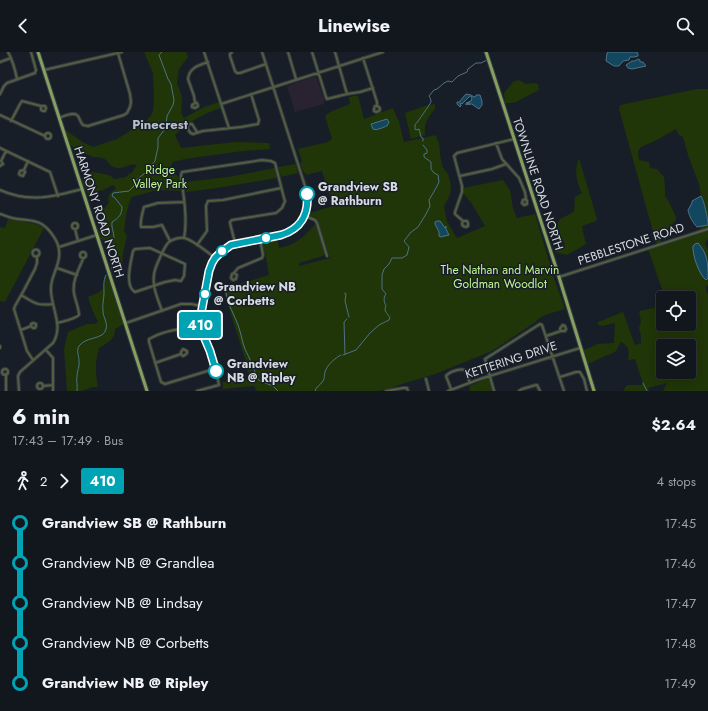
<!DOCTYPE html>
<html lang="en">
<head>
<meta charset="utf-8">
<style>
	:root { --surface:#12161d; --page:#1b1f26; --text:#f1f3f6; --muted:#9c9fa4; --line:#31353b }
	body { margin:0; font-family:Jost,sans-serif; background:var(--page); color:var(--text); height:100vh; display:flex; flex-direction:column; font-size:15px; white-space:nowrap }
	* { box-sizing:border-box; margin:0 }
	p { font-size:13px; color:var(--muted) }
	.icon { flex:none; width:22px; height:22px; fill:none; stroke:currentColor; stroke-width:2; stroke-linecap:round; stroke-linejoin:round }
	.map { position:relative; height:339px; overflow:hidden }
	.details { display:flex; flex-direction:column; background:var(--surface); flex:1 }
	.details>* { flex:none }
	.badge { padding:0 8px; border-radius:3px; font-size:14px; line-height:26px }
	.tools { position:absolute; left:656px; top:239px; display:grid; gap:8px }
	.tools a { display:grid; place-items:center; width:40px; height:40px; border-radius:4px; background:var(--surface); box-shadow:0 2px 10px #0003,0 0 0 1px var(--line); font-size:20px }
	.map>.badge { position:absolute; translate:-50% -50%; box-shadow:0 0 0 2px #fff }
	.legs { display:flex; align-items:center; gap:6px; height:44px; padding:0 12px; font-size:13px }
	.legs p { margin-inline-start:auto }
	.summary { display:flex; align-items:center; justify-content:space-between; height:68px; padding:0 12px }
	h1 { font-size:22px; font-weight:700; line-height:30px }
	ul { padding:0 12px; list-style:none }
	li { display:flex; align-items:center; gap:14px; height:40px; font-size:15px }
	li i { display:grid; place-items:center; width:6px; height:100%; margin:0 5px; background:currentColor }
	li i::after { content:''; width:10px; height:10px; margin:-5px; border:3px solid; border-radius:50%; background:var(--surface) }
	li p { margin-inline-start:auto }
	li:first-child i { background:linear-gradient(#0000 50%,currentColor 0) }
	li:last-child i { background:linear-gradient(currentColor 50%,#0000 0) }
	header { display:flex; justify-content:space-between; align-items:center; height:52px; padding:0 12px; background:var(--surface); font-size:18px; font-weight:700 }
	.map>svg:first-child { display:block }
</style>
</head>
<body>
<header><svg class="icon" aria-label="back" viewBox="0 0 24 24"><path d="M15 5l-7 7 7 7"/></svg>Linewise<svg class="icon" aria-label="search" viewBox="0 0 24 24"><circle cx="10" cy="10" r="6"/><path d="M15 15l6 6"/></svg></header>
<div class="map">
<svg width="708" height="339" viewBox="0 0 708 339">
	<rect width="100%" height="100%" fill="#181e27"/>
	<!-- education -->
	<path fill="#282231" d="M316,24L324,47L325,49L324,50V52L295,60L287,34Z"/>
	<!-- green -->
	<path fill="#203508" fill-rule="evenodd" d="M144,0H186L188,5L179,17L177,31L182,44L181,61L184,66L204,55L219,50L221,56C202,62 189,70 175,83L181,96L235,90L269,91L270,97L243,99L185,107L173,110L170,115L176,123L178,124L181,139L157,138L132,145L129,151L126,164L124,179L127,184L123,201L122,215L118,220H115V206L113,193L107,189L102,188C101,187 99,183 99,182C97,177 100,174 102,169C104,161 102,157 109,151C107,142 110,142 116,136L113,133L103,138L88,142C85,136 80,129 84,122L92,120L109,123L115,127L126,125L130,121H132L134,117L137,113C129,111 124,117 117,116C108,115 110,108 102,106C99,105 96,105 93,105C90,104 87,102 84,101C73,96 64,91 64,77L84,91L93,95L117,87L146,69L152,62L153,58L154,47L153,21Z
		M519,28L526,32L534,31L538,32L539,38L516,50L512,51H505L504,41L513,30Z
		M697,37H708V168L705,157L703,146L701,144L699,132L688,103L683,85L679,83L676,77L655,89L641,95L638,99L639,108L649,110L650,116L657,117L664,125L665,136V144L669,150L676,165V168L668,177H662C659,182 659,187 663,192L700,179L701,174L708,173V189L707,187L705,192L708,198V212L693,198L697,212L704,226H708V233L706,235V238L708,243V339H663L667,331L648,336L649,339H623L626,334L628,333H641L643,331L635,307L628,308C629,298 630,297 622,290L620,291L616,299L611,302L605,304L586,313L582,299L598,292L614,291L615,271L602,274L598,273V270L623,260L635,293L641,291V284L639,276L641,269L639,259L663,254V272H689V246H665L648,197L657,194L619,57L620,53ZM663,294H689V320H663Z
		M354,44H358L364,67L393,56L399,70L404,90L436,83L438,90H439L440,102L442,114L448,122L451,133L450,143L444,154L447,170L457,186L485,174L472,152L463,141V136L503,128L510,138L513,156L517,166L535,162L555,229L565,257L548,262L541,265L534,271L492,299L435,322L399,333L389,337L379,339H257L254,334L222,337L223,332L222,330L248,327L250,325L247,318L251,312L247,313L223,237L269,223L265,200H264L262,190L277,187L279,196C297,192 304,185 316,171L325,202L323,204L299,211V214L330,206L318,170L315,167L309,164L310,161L333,154C330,142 325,131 322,119L306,123V121H304L300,111L302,110L298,97L328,90L332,87L325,64L330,60L350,52L349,45Z
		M435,52V57C427,67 424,70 425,83L411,87L405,61L425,54Z
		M579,106L597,167L596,169L582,174L583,180L586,192L567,203L555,200V197H562L565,195L564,190L558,180V170L560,167L574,160L575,145L582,141C576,129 574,118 579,106Z
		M296,112L298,121L281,125L278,115Z
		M275,116L277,126L217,136L186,140L185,130L228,125Z
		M8,167L36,172L44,176L5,250L0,249V175L5,176Z
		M106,223L112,236L124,272L115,277C115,288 107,291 99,296C95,312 95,319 98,335H93L81,339H67L64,297L68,280L87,272H94L98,270L91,255L88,245C92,243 101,241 103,236C105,232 104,227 106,223Z
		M489,326L492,339H470L469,334Z"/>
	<!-- water -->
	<path fill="#13475f" stroke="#4e7386" d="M608,0H637L638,2V4L634,5H630L629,8L623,9L619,14H614L606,9L607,1Z
		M638,7L640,8V10H643L646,14L632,17L628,16L626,13L632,9H635Z
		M466,42L471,43L474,45L476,44V43H480L482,49V53L479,57L473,53L472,52H470L469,53V50L468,53V51L466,53V51L471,49L472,46L471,44L469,45L462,52L460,51L461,54L460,55L457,52V50H459Z
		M387,67L389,70L387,74C384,75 376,79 373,77C372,76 372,74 371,72Z
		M701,144C704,148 708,167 708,173L697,175C693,171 689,164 688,158L692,151V149Z
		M437,169H440L445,176L446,174V177L449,183L440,185L439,184V180L435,172V170Z
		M698,191C708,202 708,212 708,226L706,228C699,223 692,202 693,194L695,192Z"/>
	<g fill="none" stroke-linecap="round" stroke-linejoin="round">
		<!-- stream -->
		<path stroke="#4e7386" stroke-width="1" d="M423,89V86L421,85L419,77L416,78L415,77V73C417,71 430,52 431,50C431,48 430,45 429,44L434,38L437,37L444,31L448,29L452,30L458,24L467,20L468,17L476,11H481L487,8
			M112,217C112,210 109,202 110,195C111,191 113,189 114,186C114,180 111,175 112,170C119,166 122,162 122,155L115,146L112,144L113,141L129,139L134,134L135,129L145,121L155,109L158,95V86L165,77L166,73L167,64L173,53L174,48L171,32L168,27L159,3L162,0
			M226,241C228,253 234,262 238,273C241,281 242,289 245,297C250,307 254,316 257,326L260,329L273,334L278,339
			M345,241V242
			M346,242L345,249L349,265
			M345,302L344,270L347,267
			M343,303L356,298L370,281L379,273L389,268L390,266C388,262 383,259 386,254C384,250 383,246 386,242L382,237V223L384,217L389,212L392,206H402L407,203L409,195L404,189L408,184L410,181L418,175L426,162L430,154L429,148L436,136L439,130L438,123L434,121L431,117V110L424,105V102L427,101V98L423,93
			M643,331L647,339
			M77,339C78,334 76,329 77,324C77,319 80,314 79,309C79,303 76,299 79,294C86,284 104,288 106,277C108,271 103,265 103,259C102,253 104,247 104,241C104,234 103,229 106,223
			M315,339C316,334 320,334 323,329C325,326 324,323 325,320C327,313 335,306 341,303"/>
		<!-- minor casing -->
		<g stroke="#333841" stroke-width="4">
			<path id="minor" d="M8,0C13,9 15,17 17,27
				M204,0L229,76
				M232,0L230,2V4L235,19L237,21H240L266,12
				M288,0L296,27
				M312,0L326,45L327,47L347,42L360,40L373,36
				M335,0L347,42
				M363,6L377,50V54H375L374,57V59L376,60L379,59L380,57L379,55L377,54
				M0,10L11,6
				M44,18L122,0
				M0,42L4,34L7,31L35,21L36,18L31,0
				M195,51H197L198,54L197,55L195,56L192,55V53L195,51L194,44L188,27C189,16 199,13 208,10
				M221,52L383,0
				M0,63L45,84
				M59,66C64,64 74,59 78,64C80,67 80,70 83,73L88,74L124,63L127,61L130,55L131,50L130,42L118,1
				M11,69L20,52L22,49L41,54H45L46,56L45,59H43L41,58V54
				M197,80L192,72H190L188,73C187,76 189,81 193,82L203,79L241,75L258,72L259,68L251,42
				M45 84a3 3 0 1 1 6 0a3 3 0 1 1-6 0Z
				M496,91L502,107L519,126L525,140L526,147L523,148L522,151L524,153L527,152V149L526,147
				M0,96L50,120L58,144
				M0,114L3,112L1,109L6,99
				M24,118L20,119L19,122L20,123L23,124L25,120L24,118L28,109
				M460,124L492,117L506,112
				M0,138C29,151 53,145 82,137
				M0,162C4,163 8,165 12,166C32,170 41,165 54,185C58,191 60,198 59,205C58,217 50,226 51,238C51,256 64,274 53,291L20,320L18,324L19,339
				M305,164L315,168L317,171L327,204
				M463,169H467L468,171V174L466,175L463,174L462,172L463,169L455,162V160L462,140V134L454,104L457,101L514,87
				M72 174a3 3 0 1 1 6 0a3 3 0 1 1-6 0Z
				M75,177L78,189
				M184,186C187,172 185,153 183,139C183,133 179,125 182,120L262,108L271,109L275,111L284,146L285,149L282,156L276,161L232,168L230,170V171L235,191
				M170,189L162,173L153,175H141C140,169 142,162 144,155L158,151L184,150
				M197,193L207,179L206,154L208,149L223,148L281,136
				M59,195L97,183
				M150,196L185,212L184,224L181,229L175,228L165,230L135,240C124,234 131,210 133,199L135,197Z
				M32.5 201a3.5 3.5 0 1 1 7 0a3.5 3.5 0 1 1-7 0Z
				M80 203a3 3 0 1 1 6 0a3 3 0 1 1-6 0Z
				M57,216L77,223
				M234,221L237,223L236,227L233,228L231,226L232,222L234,221L238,216L262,206L263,203L260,187
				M559,225L708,177
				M21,243C35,251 36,254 53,252
				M162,259C158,247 152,235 154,223C154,217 165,193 169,190C173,187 180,185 184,186C191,187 209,201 215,206
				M57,271C64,269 73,268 79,263C79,256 75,248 74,241C72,229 79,217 83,207
				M126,271L181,252H191L202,254
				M201,275C183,276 165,278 149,287V290L161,330L165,332L214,317
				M21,278L31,274L33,276H35L36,274V272L33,271L31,272V274
				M546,284L561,279H565L566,277L565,274L563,273L561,275L560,277L561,279
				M0,294V296
				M46,298L53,306V339
				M33,308L27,299L14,257L15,254L24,238L35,217L37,211V204
				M155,311L181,302V300L183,297L187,299V301L185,303L183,304L181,302
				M2 320a3 3 0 1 1 6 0a3 3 0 1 1-6 0Z
				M6,322V339
				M560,325L576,320H580L584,327L587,339
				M426,327L429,339
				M37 334a3 3 0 1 1 6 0a3 3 0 1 1-6 0Z
				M43,334L53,333
				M451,337L446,324C449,320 460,316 465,318L470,331
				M197,339L219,333C217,321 213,309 209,298C206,287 200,277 200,266C201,258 203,250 205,242C207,232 208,221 212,212C214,207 217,204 220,200C243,179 285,195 303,167C309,157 308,145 305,134L262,0
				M386,339L403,336H407L408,339
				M448,339L480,327L580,296
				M494,339L485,307L540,272L542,273L564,339
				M519,339L522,337L536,333H537L540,339"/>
		</g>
		<!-- major casing -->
		<g stroke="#333841" stroke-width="5">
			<path id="major" d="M38,0L147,339
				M486,0L559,225L594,339"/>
		</g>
		<!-- minor -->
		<use href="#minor" stroke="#515e40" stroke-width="2"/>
		<!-- major -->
		<use href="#major" stroke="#849f5e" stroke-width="3"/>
	</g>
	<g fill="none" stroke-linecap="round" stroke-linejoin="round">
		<!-- line-1 casing -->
		<g stroke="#fff" stroke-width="9">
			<path id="line-1" d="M216,319L210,299L202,280L200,270L201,262L209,219L212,211L215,206L220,201L231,193L281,183C301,177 309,162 307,142"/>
		</g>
		<!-- line-1 -->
		<use href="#line-1" stroke="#00a3b4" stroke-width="6"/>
	</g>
	<!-- markers -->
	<g fill="#fff" stroke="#00a3b4" stroke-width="2">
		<circle cx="307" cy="142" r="7"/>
		<circle cx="266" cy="186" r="5"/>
		<circle cx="222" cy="199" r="5"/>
		<circle cx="205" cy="242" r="5"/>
		<circle cx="216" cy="319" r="7"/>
	</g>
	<g text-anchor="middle" stroke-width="3" stroke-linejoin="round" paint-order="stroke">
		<!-- park labels -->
		<g font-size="12" fill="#bff58f" stroke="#181e27">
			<text x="160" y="122">Ridge<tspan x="160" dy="14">Valley Park</tspan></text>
			<text x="500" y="222">The Nathan and Marvin<tspan x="500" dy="14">Goldman Woodlot</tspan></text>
		</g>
		<!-- street labels -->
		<g font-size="12" fill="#d7dbe1" stroke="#181e27">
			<text transform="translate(538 132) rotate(72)" y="4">TOWNLINE ROAD NORTH</text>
			<text transform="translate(99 160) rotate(72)" y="4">HARMONY ROAD NORTH</text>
			<text transform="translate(631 192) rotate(-18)" y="4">PEBBLESTONE ROAD</text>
			<text transform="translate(511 308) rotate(-18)" y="4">KETTERING DRIVE</text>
		</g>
		<!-- stop labels -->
		<g font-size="12" font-weight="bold" fill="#d7dbe1" stroke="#181e27" text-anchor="start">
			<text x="318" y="139">Grandview SB<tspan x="318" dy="14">@ Rathburn</tspan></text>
			<text x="214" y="239">Grandview NB<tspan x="214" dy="14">@ Corbetts</tspan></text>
			<text x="227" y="316">Grandview<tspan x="227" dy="14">NB @ Ripley</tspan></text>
		</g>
		<!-- neighbourhood labels -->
		<g font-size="13" font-weight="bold" fill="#b9c1cc" stroke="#181e27">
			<text x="160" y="77">Pinecrest</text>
		</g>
	</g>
</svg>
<div class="tools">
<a><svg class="icon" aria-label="locate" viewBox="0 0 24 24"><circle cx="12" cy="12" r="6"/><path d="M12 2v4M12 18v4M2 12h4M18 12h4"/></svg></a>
<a><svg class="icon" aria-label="layers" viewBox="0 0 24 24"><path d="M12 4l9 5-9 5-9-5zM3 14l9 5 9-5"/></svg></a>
</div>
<b class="badge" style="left:200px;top:273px;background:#00a3b4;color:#fff">410</b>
</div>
<section class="details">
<div class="summary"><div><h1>6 min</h1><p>17:43 – 17:49 · Bus</p></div><b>$2.64</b></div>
<div class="legs"><svg class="icon" aria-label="walk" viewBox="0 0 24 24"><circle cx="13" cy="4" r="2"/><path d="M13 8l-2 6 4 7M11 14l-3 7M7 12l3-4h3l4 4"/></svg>2<svg class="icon" aria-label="forward" viewBox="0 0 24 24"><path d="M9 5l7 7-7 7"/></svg><b class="badge" style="background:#00a3b4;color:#fff">410</b><p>4 stops</p></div>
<ul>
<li><i style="color:#00a3b4"></i><b>Grandview SB @ Rathburn</b><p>17:45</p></li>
<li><i style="color:#00a3b4"></i><span>Grandview NB @ Grandlea</span><p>17:46</p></li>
<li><i style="color:#00a3b4"></i><span>Grandview NB @ Lindsay</span><p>17:47</p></li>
<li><i style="color:#00a3b4"></i><span>Grandview NB @ Corbetts</span><p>17:48</p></li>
<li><i style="color:#00a3b4"></i><b>Grandview NB @ Ripley</b><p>17:49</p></li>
</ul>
</section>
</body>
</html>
